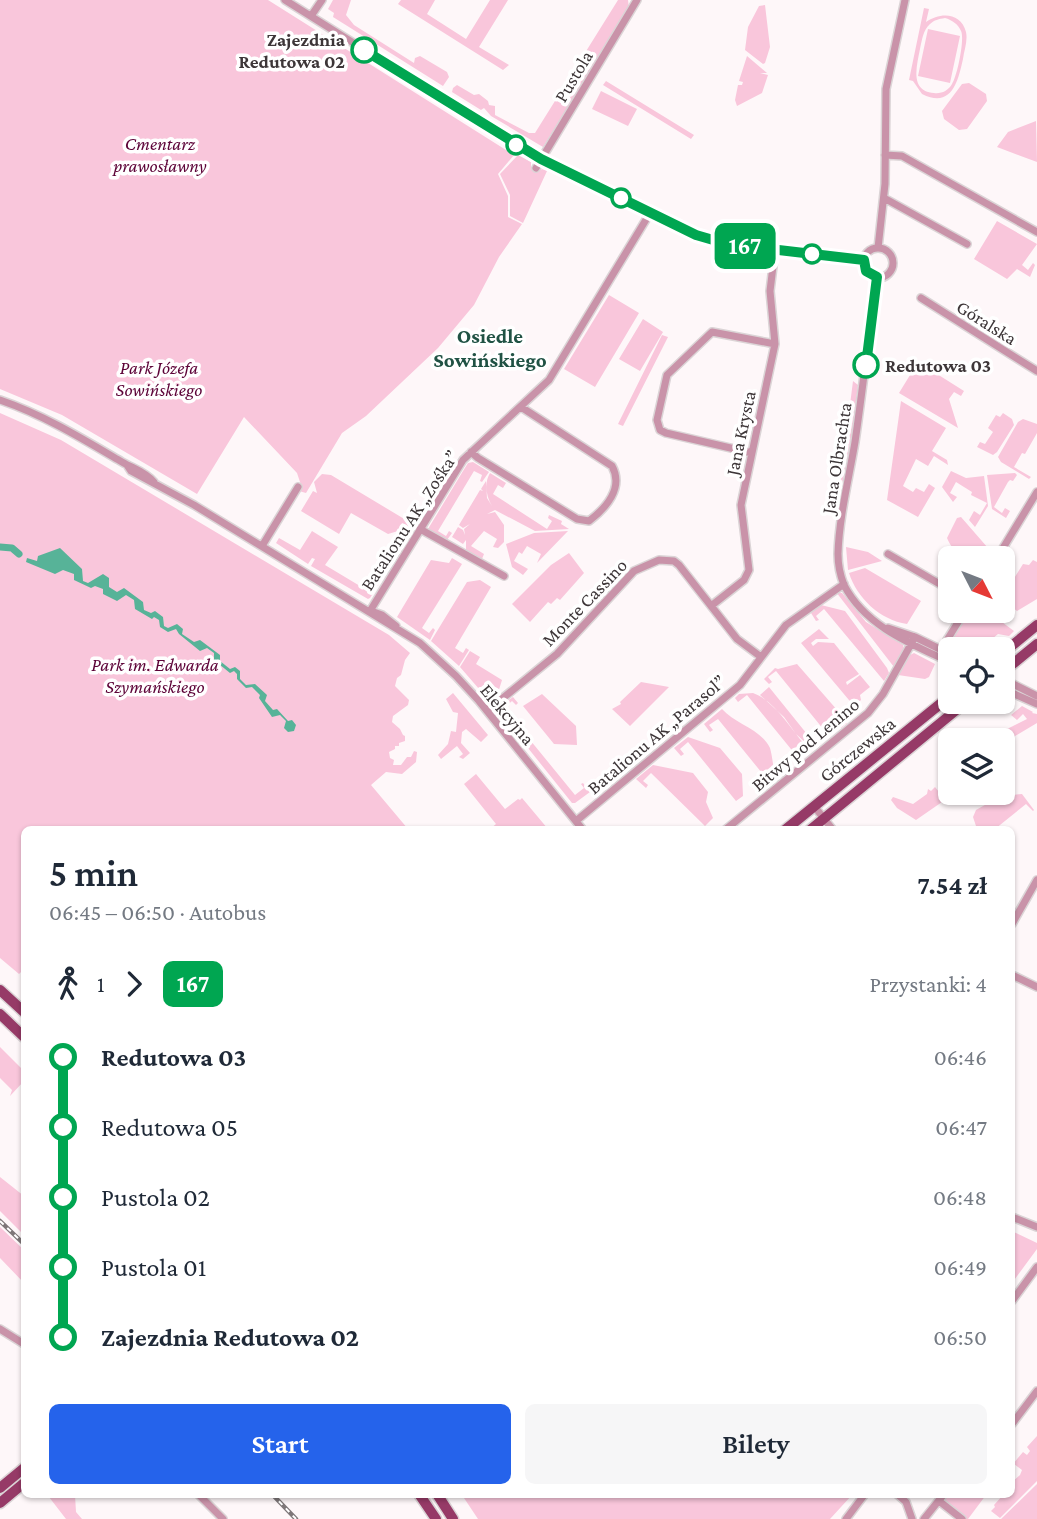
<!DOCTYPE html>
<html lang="pl">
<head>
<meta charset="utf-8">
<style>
	:root { --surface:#fff; --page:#f6f6f7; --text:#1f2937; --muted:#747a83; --accent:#2563eb }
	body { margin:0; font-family:"Crimson Pro",serif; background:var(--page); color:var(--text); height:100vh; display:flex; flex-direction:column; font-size:26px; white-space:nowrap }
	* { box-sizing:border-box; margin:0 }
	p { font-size:23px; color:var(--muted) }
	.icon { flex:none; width:38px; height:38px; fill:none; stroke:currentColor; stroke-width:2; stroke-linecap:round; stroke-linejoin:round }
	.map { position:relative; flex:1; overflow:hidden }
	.details { position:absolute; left:21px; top:826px; width:994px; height:672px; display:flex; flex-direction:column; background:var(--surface); border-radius:10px; box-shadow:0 2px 5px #0004 }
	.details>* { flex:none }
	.badge { padding:0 14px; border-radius:10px; font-size:24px; line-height:46px }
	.needle { width:46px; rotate:132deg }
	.fabs { position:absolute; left:938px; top:546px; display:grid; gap:14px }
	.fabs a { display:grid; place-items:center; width:77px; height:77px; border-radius:10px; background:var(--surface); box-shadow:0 2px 5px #0004; font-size:35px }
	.map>.badge { position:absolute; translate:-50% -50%; box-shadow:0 0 0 4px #fff }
	.legs { display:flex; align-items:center; gap:10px; height:77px; padding:0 28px; font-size:23px }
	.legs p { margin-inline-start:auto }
	.overview { display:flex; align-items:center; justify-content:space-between; height:119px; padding:0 28px }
	h1 { font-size:38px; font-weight:600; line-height:52px }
	.primary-button { display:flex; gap:14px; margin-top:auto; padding:14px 28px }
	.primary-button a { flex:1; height:80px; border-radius:10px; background:var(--accent); color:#fff; font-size:28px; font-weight:600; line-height:80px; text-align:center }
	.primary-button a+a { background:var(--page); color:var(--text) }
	ul { padding:0 28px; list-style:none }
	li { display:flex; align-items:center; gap:24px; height:70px; font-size:26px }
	li i { display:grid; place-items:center; width:10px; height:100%; margin:0 9px; background:currentColor }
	li i::after { content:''; width:18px; height:18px; margin:-9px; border:5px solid; border-radius:50%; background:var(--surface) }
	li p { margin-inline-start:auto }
	li:first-child i { background:linear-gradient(#0000 50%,currentColor 0) }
	li:last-child i { background:linear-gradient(currentColor 50%,#0000 0) }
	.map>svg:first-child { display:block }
</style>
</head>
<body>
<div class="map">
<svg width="1037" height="1519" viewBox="0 0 1037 1519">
	<rect width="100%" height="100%" fill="#fef7f9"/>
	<!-- green -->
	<path fill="#f9c6db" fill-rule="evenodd" d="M0,0H268L514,155L498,174L508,196V217L522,224L499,257L474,305L438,348L366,416L342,433L306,493L299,491L301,485L297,473L244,417L197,494L62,415L0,389Z
		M333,0H351L346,15L354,25L414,63L415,58L420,56L447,72L449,77L443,86L333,17L334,13L328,9Z
		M401,0H435L427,14L466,39L490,0H508L479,47L509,65L503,70L398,4Z
		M618,0H628L629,8L543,147L491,116L484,108L481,110L452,92L453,88L457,85L474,95L479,94L488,101L489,105L495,106V115L529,133H535Z
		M765,5L770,47L765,63L763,64L745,50L748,27L759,6Z
		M924,8L929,9L926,22C940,12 961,12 966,32C968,41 964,51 963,59C958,81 952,109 922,94L913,81L909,80ZM945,18C952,20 958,24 961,31C965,39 957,77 952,84C948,91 941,94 934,93C909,91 917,65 920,49C922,40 923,30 930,24C934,20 939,19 945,18Z
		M928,29L960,36L950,83L918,76Z
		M747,56L767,73H760L768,75L762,93L737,106L735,100L738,85H742L743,82L739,81Z
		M606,81L694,135L691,139L603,85Z
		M969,83L986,94L987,101L967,129L959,130L944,119L942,111L962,84Z
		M601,91L637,109L628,126L592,109Z
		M1036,121L1037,162L997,147L1008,132Z
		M518,155L531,162V167L539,171L542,169L547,171L523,223L510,216V195L500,174Z
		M997,221L1037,244L1022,265L1028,270L1033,263L1035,265L1030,277L1017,269L1007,279L974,259Z
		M609,295L639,313L595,387L564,369Z
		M643,319L663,332L640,371L619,359Z
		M662,335L668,337L623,426L618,424Z
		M918,362L964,391L961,396L954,392L949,399L958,428L899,393Z
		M853,381L858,385L852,432L842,484H840Z
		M901,401L946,428L932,451L947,460L948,465L934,456L928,466L916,459L903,486L913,492L916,488L924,492L929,484L935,488L918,517L887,500Z
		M0,413L61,440L389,635L410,653L405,660L401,675L397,678L395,686L409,700L408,705L393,716L392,722L400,729L403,735L405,736V741L399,743V746H395V749L389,752L390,758L394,760L393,765H401L407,757H411L414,751L417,752L416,762L402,774L386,772L371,785L408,829L24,830V969L19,974L0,958Z
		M1003,413L1012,419L1014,425L997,452L993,455L977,447L980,442L985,444L993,432L988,428L996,415L1000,417Z
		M1023,419L1037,424V433L1025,454L1022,453L1014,467L1031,477L1029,479L1001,462L998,457L1018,422Z
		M473,462L489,472L482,482L480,481L482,475L474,471L438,531L446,536L449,531L452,533L447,540L428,529L463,471L468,463Z
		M951,471L966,478L984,476L988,506L975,527L969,520L974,511L980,515L987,503L971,495L972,492L956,482L950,493L957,497L953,502L942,487Z
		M490,473L506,483L503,488L498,485L493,494L547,529L552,521L548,518L549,515L562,521L561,524L569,529L535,531L495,510L487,514L495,512L504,525V542L498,548L493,547L497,539L484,531L471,546L484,554L482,559L466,551V540L463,544L452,537L458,527L463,530L465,535L464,529L470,524L463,528L459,525L480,490L483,491L481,489L486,481L487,498L492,506C486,496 484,483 490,473Z
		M1015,473L1017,475L1013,481L1010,480L1008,482L994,507L1002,513L1005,508L1010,511L1006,518L992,509L987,475Z
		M322,474L331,475L411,523L409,527L402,523L398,531L388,534L351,513L339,534L301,511L313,491L317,493L314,482Z
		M961,517L988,548L982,558C963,558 955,556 947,538L957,518Z
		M312,531L338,547L325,565L370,592L387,565L389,567L370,598L368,599L311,566L315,559L312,558L308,564L276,543L279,538L300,550Z
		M568,531L537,563L541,554L527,546L522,554L519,552L514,561L528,569L523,575L512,567L506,544L534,533Z
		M846,547L868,552L882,561L848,570Z
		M569,553L584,573L560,600L557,598L551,604L548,602L530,622L512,604L551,565Z
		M452,558L462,564L422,628L429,633L433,628L435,630L430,640L397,617L431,560L449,563Z
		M1033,560L1037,562V599L1017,611L1003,600V596L1023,564L1029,565Z
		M865,568L921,601L907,624C880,620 857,598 849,573Z
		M480,580L491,587L455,648L463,653L466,648L469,650L459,666L431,641L467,582Z
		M836,592L842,593L866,622L903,645L904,649L894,667Z
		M821,605L845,611L887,668L889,673L884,681L824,609L816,616L819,620L816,621L811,613Z
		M970,611H987L1014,631L1009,636L998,634L986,644L989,649H974L961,644L958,647L948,642Z
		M819,629L829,639H816L811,643L813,646L818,642L834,643L859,674L846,682L847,685L860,675L870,687L860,695L861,700L854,706L801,643Z
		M470,651L480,657L476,664L502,680L497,696L492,699L486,697L460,667Z
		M914,653L935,664L929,677L925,679L898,675L910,655Z
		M797,664L838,711V716L839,713L847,723L841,728L837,724L841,721L838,717L824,730L776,671L768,677L772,682L769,684L764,679L775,668L778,669Z
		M641,682L669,687L630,726L612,709L621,704L620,702Z
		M769,687L811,739L807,744L796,734L784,717L760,695Z
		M453,693L488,735L481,742L466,729L462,732L461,743L470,753L463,759L459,757L463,754L457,746L441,759L438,755L448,744L451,731L456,732L458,713L453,712L446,699Z
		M753,693C775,701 790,728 805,745L795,754L747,695L738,702L735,698L739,694Z
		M542,694L576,726L577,745L554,744L523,706Z
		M513,697L518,703L516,705L512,701L504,708L575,795L584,788L581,784L583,783L590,792L575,803H572L500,713L499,707Z
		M1022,706L1033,712L1032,713L1037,714V723L1010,739L1015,748L1012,749L1004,741L1007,729L1027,719L1023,714L1017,720L1011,715Z
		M722,709C735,724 761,729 770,748C772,755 773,764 774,771L766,778L718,719L709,725L713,730L710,732L704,724Z
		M688,737L720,748L742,774L743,796L736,801L688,742L680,749L684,754L681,756L674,748Z
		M653,765L693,773L708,792L706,802L713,818L705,826L651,773L643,781L648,785L646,788L636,779Z
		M476,774L505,809L518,799L520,800L522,798L548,829H490L496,824L464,784Z
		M935,787L939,792L944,791L942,802L916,820L897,808L891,800L893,797L913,804L927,794L928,789L931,791Z
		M1022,794L1034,810L1033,811L1026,804L995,829H977L973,817L976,810C990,802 1005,795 1022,794Z
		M0,1047L24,1071V1081L10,1096L12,1090L0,1078Z
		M0,1177L24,1196V1235L0,1211Z
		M0,1227L24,1250V1283L0,1258Z
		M1012,1231L1037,1243V1249L1012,1283Z
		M1037,1436V1481L1000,1518L991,1511L995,1507L994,1505L1003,1495L1012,1494V1482L1020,1475L1022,1470L1014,1464L1012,1467V1465L1023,1452L1027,1455L1030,1451L1027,1447Z
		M1037,1484V1519H1001Z
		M51,1495H75L76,1512L82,1519H66L49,1497Z
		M462,1495H852L830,1519H478Z
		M946,1495L951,1496L953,1495H986L968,1519H964L943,1502L945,1496L950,1498Z"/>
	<!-- water -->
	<path fill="#57b398" d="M60,548L82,569L83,581L88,583L103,574L109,578V587L117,592L124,588L143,602L144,610L151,613L155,611L163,617L164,626L168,628L177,624L183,629L182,634L194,642L200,640L220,655V661L230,669L235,667L240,671V679L246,685L255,684L267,695L265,701L273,710L277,709L288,721L292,720L296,725L294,731L288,732L284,728L286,721L280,715L272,717L259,698L260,695L252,687L246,688L237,679V674L234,671L230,673L214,660V653L207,648L200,651L179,634L176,629L168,632L160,627L159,620L154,617L152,619L135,609L134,600L126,595L117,601L103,594V589L95,586L91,588L74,580V574L63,570L55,574L26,562L27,558L37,561L38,556Z"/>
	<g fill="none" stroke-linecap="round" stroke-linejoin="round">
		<!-- canal -->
		<path stroke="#57b398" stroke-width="7" d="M0,547L12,548L19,554"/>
		<!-- minor casing -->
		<g stroke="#dbd4d6" stroke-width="10">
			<path id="minor" d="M285,0L514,144L696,235L727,244L864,260
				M311,16L322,0
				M885,155L902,156L1037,232
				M536,168L637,0
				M884,198L967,244
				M878,248L885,184L886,89L905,0
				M863 263a15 15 0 1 1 30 0a15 15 0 1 1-30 0Z
				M877,277C869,332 863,387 855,442C849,478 839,517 838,554C838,564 840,575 844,585C865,626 911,644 950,662
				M921,298L1037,371
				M0,400C44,415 83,439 122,462C134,469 144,471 154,482
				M471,452L478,458L577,519L589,521C606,508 624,488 612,466L521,407
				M752,453L666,433L660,430L657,420L667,375L712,332L775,344
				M127,465L131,471L194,505L420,643L456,676L479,701L583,830
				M420,529L504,576
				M262,546L298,487
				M888,554L950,590
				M997,558L1037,492
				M711,606L744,580L749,570L741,505L775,344L770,291L775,250
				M370,611L463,460L549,380L650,213
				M371,611L382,615L396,626
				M888,628L915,637L950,654
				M947,640L965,611
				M1003,679L1037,696
				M1003,689L1037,704
				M487,711L557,654L634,571L659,560L674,561L679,565L737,639L761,657
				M814,806L833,830
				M576,821L740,685L786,625L844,584
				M725,830L868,713L883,694L915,637
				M1012,924L1037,880
				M1012,975L1037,987
				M1012,1217L1037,1227
				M1012,1301L1037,1267
				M0,1329L24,1344
				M1012,1424L1037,1391
				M198,1494L223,1519
				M897,1494L906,1502L912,1519
				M939,1501L962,1519
				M846,1519L865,1494
				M924,1519L944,1494"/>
		</g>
		<!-- major casing -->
		<g stroke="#dbd4d6" stroke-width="13">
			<path id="major" d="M1003,653L1037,625
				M1003,672L1037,644
				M785,830L950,696
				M810,830L966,702
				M0,990L24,1012
				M0,1014L24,1037
				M0,1488L24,1468
				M419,1494L436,1519
				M437,1494L453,1519
				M0,1503L24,1483"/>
		</g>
		<!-- minor -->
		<use href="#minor" stroke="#c993a9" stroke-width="7"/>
		<!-- major -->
		<use href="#major" stroke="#963a67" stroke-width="10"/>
		<!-- rail casing -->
		<g stroke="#7e7779" stroke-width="4.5">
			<path id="rail" d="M0,1221L24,1244
				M272,1494L296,1519"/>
		</g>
		<!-- rail -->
		<use href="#rail" stroke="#fff" stroke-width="2" stroke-dasharray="5" stroke-linecap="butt"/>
	</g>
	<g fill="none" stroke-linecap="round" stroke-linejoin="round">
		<!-- line-1 casing -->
		<g stroke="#fff" stroke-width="16">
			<path id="line-1" d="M364,50L541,159L696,235L727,244L864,260L866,271L877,277L866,365"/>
		</g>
		<!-- line-1 -->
		<use href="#line-1" stroke="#00a651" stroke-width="10"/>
	</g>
	<!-- markers -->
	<g fill="#fff" stroke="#00a651" stroke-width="3.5">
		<circle cx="364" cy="50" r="12"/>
		<circle cx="516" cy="145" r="9"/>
		<circle cx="621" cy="198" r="9"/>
		<circle cx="812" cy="254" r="9"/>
		<circle cx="866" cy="365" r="12"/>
	</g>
	<g text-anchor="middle" stroke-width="7" stroke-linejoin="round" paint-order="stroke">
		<!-- stop labels -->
		<g font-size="19" font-weight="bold" fill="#3d3638" stroke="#fff" text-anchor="end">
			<text x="345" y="46">Zajezdnia<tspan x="345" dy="22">Redutowa 02</tspan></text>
			<text x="885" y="372" text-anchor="start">Redutowa 03</text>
		</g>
		<!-- street labels -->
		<g font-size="19" fill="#3d3638" stroke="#fff">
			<text transform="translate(573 76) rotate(-59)" y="7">Pustola</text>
			<text transform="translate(987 322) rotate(32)" y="7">Góralska</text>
			<text transform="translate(740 433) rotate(-78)" y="7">Jana Krysta</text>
			<text transform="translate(836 458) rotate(-81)" y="7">Jana Olbrachta</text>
			<text transform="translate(409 520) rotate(-57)" y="7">Batalionu AK „Zośka”</text>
			<text transform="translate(584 602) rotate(-46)" y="7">Monte Cassino</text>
			<text transform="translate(508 714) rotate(50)" y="7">Elekcyjna</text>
			<text transform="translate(656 734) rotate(-40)" y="7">Batalionu AK „Parasol”</text>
			<text transform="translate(805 744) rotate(-40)" y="7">Bitwy pod Lenino</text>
			<text transform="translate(857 749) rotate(-39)" y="7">Górczewska</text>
		</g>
		<!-- park labels -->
		<g font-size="19" font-style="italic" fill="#5c0237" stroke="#fff">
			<text x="160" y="150">Cmentarz<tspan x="160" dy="22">prawosławny</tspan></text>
			<text x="159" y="374">Park Józefa<tspan x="159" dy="22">Sowińskiego</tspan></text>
			<text x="155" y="671">Park im. Edwarda<tspan x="155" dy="22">Szymańskiego</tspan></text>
		</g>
		<!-- neighbourhood labels -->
		<g font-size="21" font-weight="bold" fill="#205244" stroke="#fff">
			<text x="490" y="343">Osiedle<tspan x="490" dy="24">Sowińskiego</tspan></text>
		</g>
	</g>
</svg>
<div class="fabs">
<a><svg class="needle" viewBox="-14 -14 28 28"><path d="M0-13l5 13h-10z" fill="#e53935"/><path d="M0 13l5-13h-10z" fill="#747a83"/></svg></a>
<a><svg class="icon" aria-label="locate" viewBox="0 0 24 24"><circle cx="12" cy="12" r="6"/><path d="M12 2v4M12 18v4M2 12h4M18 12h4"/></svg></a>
<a><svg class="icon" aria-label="layers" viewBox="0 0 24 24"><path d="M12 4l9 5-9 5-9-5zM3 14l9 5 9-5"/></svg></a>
</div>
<b class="badge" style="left:745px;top:246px;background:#00a651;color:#fff">167</b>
<section class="details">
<div class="overview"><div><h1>5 min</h1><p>06:45 – 06:50 · Autobus</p></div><b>7.54 zł</b></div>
<div class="legs"><svg class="icon" aria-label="walk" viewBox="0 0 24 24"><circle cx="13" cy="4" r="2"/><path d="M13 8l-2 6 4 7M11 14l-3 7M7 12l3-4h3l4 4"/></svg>1<svg class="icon" aria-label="forward" viewBox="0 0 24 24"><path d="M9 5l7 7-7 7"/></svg><b class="badge" style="background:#00a651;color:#fff">167</b><p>Przystanki: 4</p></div>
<ul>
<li><i style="color:#00a651"></i><b>Redutowa 03</b><p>06:46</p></li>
<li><i style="color:#00a651"></i><span>Redutowa 05</span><p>06:47</p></li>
<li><i style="color:#00a651"></i><span>Pustola 02</span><p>06:48</p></li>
<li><i style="color:#00a651"></i><span>Pustola 01</span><p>06:49</p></li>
<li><i style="color:#00a651"></i><b>Zajezdnia Redutowa 02</b><p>06:50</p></li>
</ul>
<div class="primary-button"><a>Start</a><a>Bilety</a></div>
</section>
</div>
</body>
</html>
